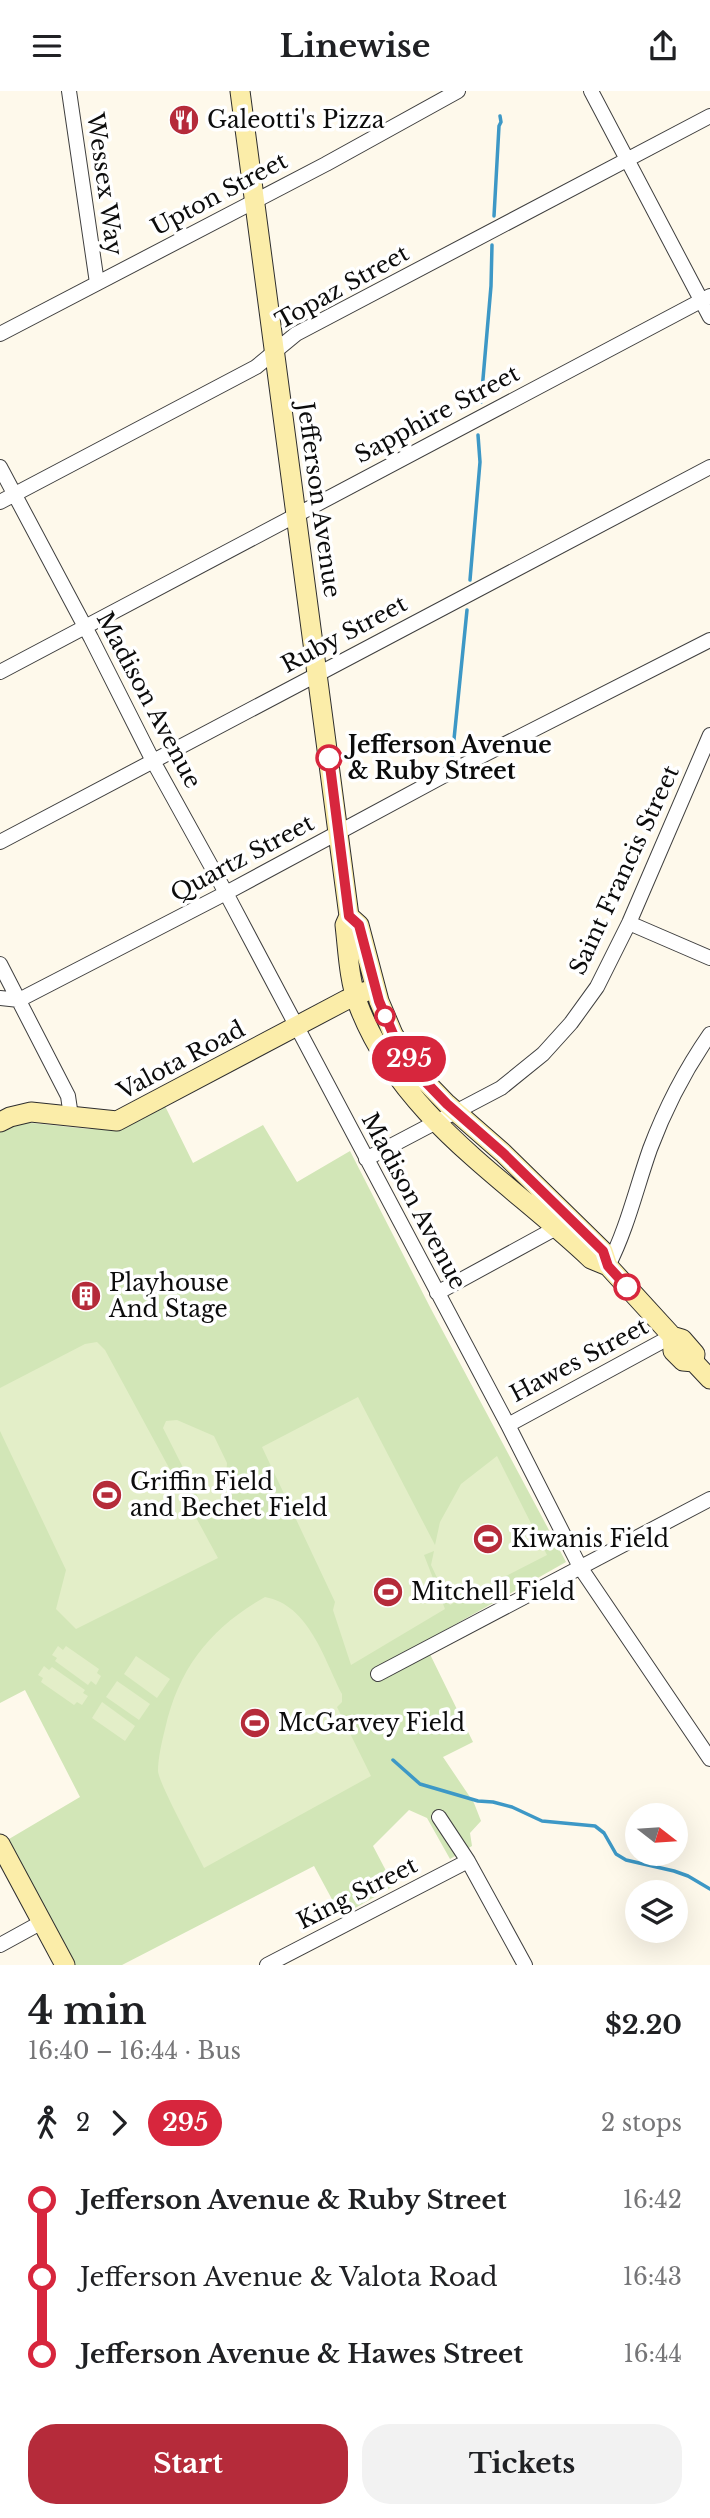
<!DOCTYPE html>
<html lang="en">
<head>
<meta charset="utf-8">
<style>
	:root { --surface:#fff; --page:#f2f2f2; --text:#202124; --muted:#757577; --accent:#b52b3a }
	body { margin:0; font-family:"Libre Baskerville",serif; background:var(--page); color:var(--text); height:100vh; display:flex; flex-direction:column; font-size:26px; white-space:nowrap }
	* { box-sizing:border-box; margin:0 }
	p { font-size:23px; color:var(--muted) }
	.icon { flex:none; width:38px; height:38px; fill:none; stroke:currentColor; stroke-width:2; stroke-linecap:round; stroke-linejoin:round }
	.map { position:relative; height:1874px; overflow:hidden }
	.drawer { display:flex; flex-direction:column; background:var(--surface); flex:1 }
	.drawer>* { flex:none }
	.badge { padding:0 14px; border-radius:23px; font-size:24px; line-height:46px }
	.needle { width:46px; rotate:107deg }
	.tools { position:absolute; left:625px; top:1712px; display:grid; gap:14px }
	.tools a { display:grid; place-items:center; width:63px; height:63px; border-radius:50%; background:var(--surface); box-shadow:0 7px 28px #0002; font-size:35px }
	.map>.badge { position:absolute; translate:-50% -50%; box-shadow:0 0 0 4px #fff }
	.legs { display:flex; align-items:center; gap:10px; height:77px; padding:0 28px; font-size:23px }
	.legs p { margin-inline-start:auto }
	.headline { display:flex; align-items:center; justify-content:space-between; height:119px; padding:0 28px }
	h1 { font-size:38px; font-weight:800; line-height:52px }
	.cta { display:flex; gap:14px; margin-top:auto; padding:14px 28px }
	.cta a { flex:1; height:80px; border-radius:28px; background:var(--accent); color:#fff; font-size:28px; font-weight:800; line-height:80px; text-align:center }
	.cta a+a { background:var(--page); color:var(--text) }
	ul { padding:0 28px; list-style:none }
	li { display:flex; align-items:center; gap:24px; height:77px; font-size:26px }
	li i { display:grid; place-items:center; width:10px; height:100%; margin:0 9px; background:currentColor }
	li i::after { content:''; width:18px; height:18px; margin:-9px; border:5px solid; border-radius:50%; background:var(--surface) }
	li p { margin-inline-start:auto }
	li:first-child i { background:linear-gradient(#0000 50%,currentColor 0) }
	li:last-child i { background:linear-gradient(currentColor 50%,#0000 0) }
	header { display:flex; justify-content:space-between; align-items:center; height:91px; padding:0 28px; background:var(--surface); font-size:32px; font-weight:800 }
	.map>svg:first-child { display:block }
</style>
</head>
<body>
<header><svg class="icon" aria-label="menu" viewBox="0 0 24 24"><path d="M4 6h16M4 12h16M4 18h16"/></svg>Linewise<svg class="icon" aria-label="share" viewBox="0 0 24 24"><path d="M12 15V3M7 8l5-5 5 5M5 13v7h14v-7"/></svg></header>
<div class="map">
<svg width="710" height="1874" viewBox="0 0 710 1874">
	<rect width="100%" height="100%" fill="#fef9eb"/>
	<!-- green -->
	<path fill="#d2e6b7" d="M165,1015L193,1072L263,1034L297,1091L350,1060L431,1218L566,1471L424,1551L473,1651L443,1666L474,1712L481,1730L470,1742L472,1755L450,1768L427,1727L409,1719L373,1755L394,1795L341,1825L314,1775L122,1874H72L9,1748L80,1706L25,1599L0,1612V1041L22,1031L89,1038L127,1036Z"/>
	<!-- pitch -->
	<path fill="#e3eec8" d="M97,1251L105,1259L218,1467L76,1538L56,1518L66,1479L0,1340V1297L85,1253Z
		M358,1306L435,1454L440,1431L461,1393L497,1365L547,1464L450,1514L431,1474L434,1460L424,1464L445,1518L351,1574L333,1519L335,1511L262,1356Z
		M177,1329L214,1345L227,1372L224,1414L220,1425L213,1428L205,1420L163,1337L166,1330Z
		M265,1506C309,1514 324,1568 342,1603V1611L337,1616L371,1685L204,1777C196,1760 159,1693 158,1680C158,1667 162,1650 165,1638C179,1576 211,1537 265,1506Z
		M58,1555L63,1559L66,1555L99,1578L97,1582L101,1585L96,1594L91,1590L88,1594L55,1570L57,1567L52,1564Z
		M136,1565L170,1588L157,1607L124,1583Z
		M44,1575L49,1579L52,1576L85,1599L83,1602L88,1605L82,1614L77,1611L74,1614L41,1591L43,1587L38,1584Z
		M117,1590L150,1613L139,1629L106,1606Z
		M102,1611L135,1635L125,1650L92,1627Z"/>
	<g fill="none" stroke-linecap="round" stroke-linejoin="round">
		<!-- stream -->
		<path stroke="#3d98c6" stroke-width="3.5" d="M494,125L499,35L501,31L500,25
			M481,311L491,195L492,154
			M470,489L480,371L478,344
			M452,668L467,519
			M393,1669L420,1693L478,1710L493,1711L512,1716L542,1730L595,1735L604,1742L616,1763L626,1769L674,1780L688,1785L710,1798"/>
		<!-- street casing -->
		<g stroke="#3f3f3f" stroke-width="16">
			<path id="street" d="M69,0L97,192
				M591,0L710,226
				M0,243L326,73L458,0
				M0,376L91,547L153,670L226,802L508,1334L580,1476L710,1668
				M0,411L256,276L296,243L710,25
				M0,581L710,205
				M0,751L710,376
				M629,832L710,867
				M0,873L68,1005L71,1025
				M0,907L19,909L226,802L458,677L710,549
				M366,1068L501,997L543,963L571,932L597,896L629,832L710,644
				M608,1175C627,1138 636,1098 650,1058C665,1018 685,979 710,943
				M437,1202L558,1136
				M508,1334L672,1245
				M378,1583L710,1408
				M439,1726L468,1770L525,1874
				M0,1854L42,1831
				M267,1874L468,1770"/>
		</g>
		<!-- secondary casing -->
		<g stroke="#2e2e2e" stroke-width="21">
			<path id="secondary" d="M240,0L349,825L345,834C348,860 349,889 358,913C400,1026 508,1089 591,1168L608,1175
				M349,825L359,834L379,910L393,943L419,984L447,1013L503,1062L603,1160L608,1175L672,1245L682,1248L695,1263L694,1271
				M0,1031L10,1026L31,1021L117,1030L346,909L367,900
				M672,1245L673,1260L683,1270L694,1271L710,1288
				M0,1753L65,1874"/>
		</g>
		<!-- street -->
		<use href="#street" stroke="#fff" stroke-width="14"/>
		<!-- secondary -->
		<use href="#secondary" stroke="#fbeda9" stroke-width="19"/>
	</g>
	<g fill="none" stroke-linecap="round" stroke-linejoin="round">
		<!-- line-1 casing -->
		<g stroke="#fff" stroke-width="16">
			<path id="line-1" d="M329,667L349,825L359,834L379,910L393,943L419,984L447,1013L503,1062L603,1160L608,1175L627,1196"/>
		</g>
		<!-- line-1 -->
		<use href="#line-1" stroke="#d7263d" stroke-width="10"/>
	</g>
	<!-- icons -->
	<defs>
		<g id="restaurant-disc" transform="scale(1.575)"><circle r="9.5" fill="#b52b3a" stroke="#fff"/><path d="M-5-6h1v4h1v-4h1v4h1v-4h1v5L-1.5 .5V6h-2V.5L-5-1ZM5-6V6H3V1.5H1.5Q1.5-4 5-6Z" fill="#fff"/></g>
		<g id="building-disc" transform="scale(1.575)"><circle r="9.5" fill="#b52b3a" stroke="#fff"/><path d="M-4-6H4V6H1V3H-1V6H-4ZM-2.5-4.3h1.7v1.8h-1.7ZM.8-4.3h1.7v1.8H.8ZM-2.5-1h1.7V.8h-1.7ZM.8-1h1.7V.8H.8Z" fill="#fff"/></g>
		<g id="stadium-disc" transform="scale(1.575)"><circle r="9.5" fill="#b52b3a" stroke="#fff"/><path d="M0-5a6.5 5 0 1 0 0 10a6.5 5 0 1 0 0-10ZM-3.5-1.8h7v3.6h-7Z" fill="#fff"/></g>
	</defs>
	<g fill-rule="evenodd">
		<use href="#restaurant-disc" x="184" y="29"/>
		<use href="#building-disc" x="86" y="1205"/>
		<use href="#stadium-disc" x="107" y="1404"/>
		<use href="#stadium-disc" x="488" y="1448"/>
		<use href="#stadium-disc" x="388" y="1501"/>
		<use href="#stadium-disc" x="255" y="1632"/>
	</g>
	<!-- markers -->
	<g fill="#fff" stroke="#d7263d" stroke-width="3.5">
		<circle cx="329" cy="667" r="12"/>
		<circle cx="385" cy="925" r="9"/>
		<circle cx="627" cy="1196" r="12"/>
	</g>
	<g text-anchor="middle" stroke-width="7" stroke-linejoin="round" paint-order="stroke">
		<!-- poi labels -->
		<g font-size="23" fill="#0c0c0c" stroke="#fff" text-anchor="start">
			<text x="207" y="37">Galeotti's Pizza</text>
			<text x="109" y="1200">Playhouse<tspan x="109" dy="26">And Stage</tspan></text>
			<text x="130" y="1399">Griffin Field<tspan x="130" dy="26">and Bechet Field</tspan></text>
			<text x="511" y="1456">Kiwanis Field</text>
			<text x="411" y="1509">Mitchell Field</text>
			<text x="278" y="1640">McGarvey Field</text>
		</g>
		<!-- street labels -->
		<g font-size="23" fill="#0c0c0c" stroke="#fff">
			<text transform="translate(105 93) rotate(82)" y="8">Wessex Way</text>
			<text transform="translate(219 103) rotate(-28)" y="8">Upton Street</text>
			<text transform="translate(342 196) rotate(-29)" y="8">Topaz Street</text>
			<text transform="translate(437 323) rotate(-28)" y="8">Sapphire Street</text>
			<text transform="translate(319 409) rotate(82)" y="8">Jefferson Avenue</text>
			<text transform="translate(344 543) rotate(-28)" y="8">Ruby Street</text>
			<text transform="translate(149 609) rotate(62)" y="8">Madison Avenue</text>
			<text transform="translate(242 767) rotate(-28)" y="8">Quartz Street</text>
			<text transform="translate(624 779) rotate(-65)" y="8">Saint Francis Street</text>
			<text transform="translate(181 969) rotate(-28)" y="8">Valota Road</text>
			<text transform="translate(414 1110) rotate(62)" y="8">Madison Avenue</text>
			<text transform="translate(579 1269) rotate(-28)" y="8">Hawes Street</text>
			<text transform="translate(357 1802) rotate(-27)" y="8">King Street</text>
		</g>
		<!-- stop labels -->
		<g font-size="23" font-weight="bold" fill="#0c0c0c" stroke="#fff" text-anchor="start">
			<text x="348" y="662">Jefferson Avenue<tspan x="348" dy="26">&amp; Ruby Street</tspan></text>
		</g>
	</g>
</svg>
<div class="tools">
<a><svg class="needle" viewBox="-14 -14 28 28"><path d="M0-13l5 13h-10z" fill="#e53935"/><path d="M0 13l5-13h-10z" fill="#757577"/></svg></a>
<a><svg class="icon" aria-label="layers" viewBox="0 0 24 24"><path d="M12 4l9 5-9 5-9-5zM3 14l9 5 9-5"/></svg></a>
</div>
<b class="badge" style="left:409px;top:968px;background:#d7263d;color:#fff">295</b>
</div>
<section class="drawer">
<div class="headline"><div><h1>4 min</h1><p>16:40 – 16:44 · Bus</p></div><b>$2.20</b></div>
<div class="legs"><svg class="icon" aria-label="walk" viewBox="0 0 24 24"><circle cx="13" cy="4" r="2"/><path d="M13 8l-2 6 4 7M11 14l-3 7M7 12l3-4h3l4 4"/></svg>2<svg class="icon" aria-label="forward" viewBox="0 0 24 24"><path d="M9 5l7 7-7 7"/></svg><b class="badge" style="background:#d7263d;color:#fff">295</b><p>2 stops</p></div>
<ul>
<li><i style="color:#d7263d"></i><b>Jefferson Avenue &amp; Ruby Street</b><p>16:42</p></li>
<li><i style="color:#d7263d"></i><span>Jefferson Avenue &amp; Valota Road</span><p>16:43</p></li>
<li><i style="color:#d7263d"></i><b>Jefferson Avenue &amp; Hawes Street</b><p>16:44</p></li>
</ul>
<div class="cta"><a>Start</a><a>Tickets</a></div>
</section>
</body>
</html>
